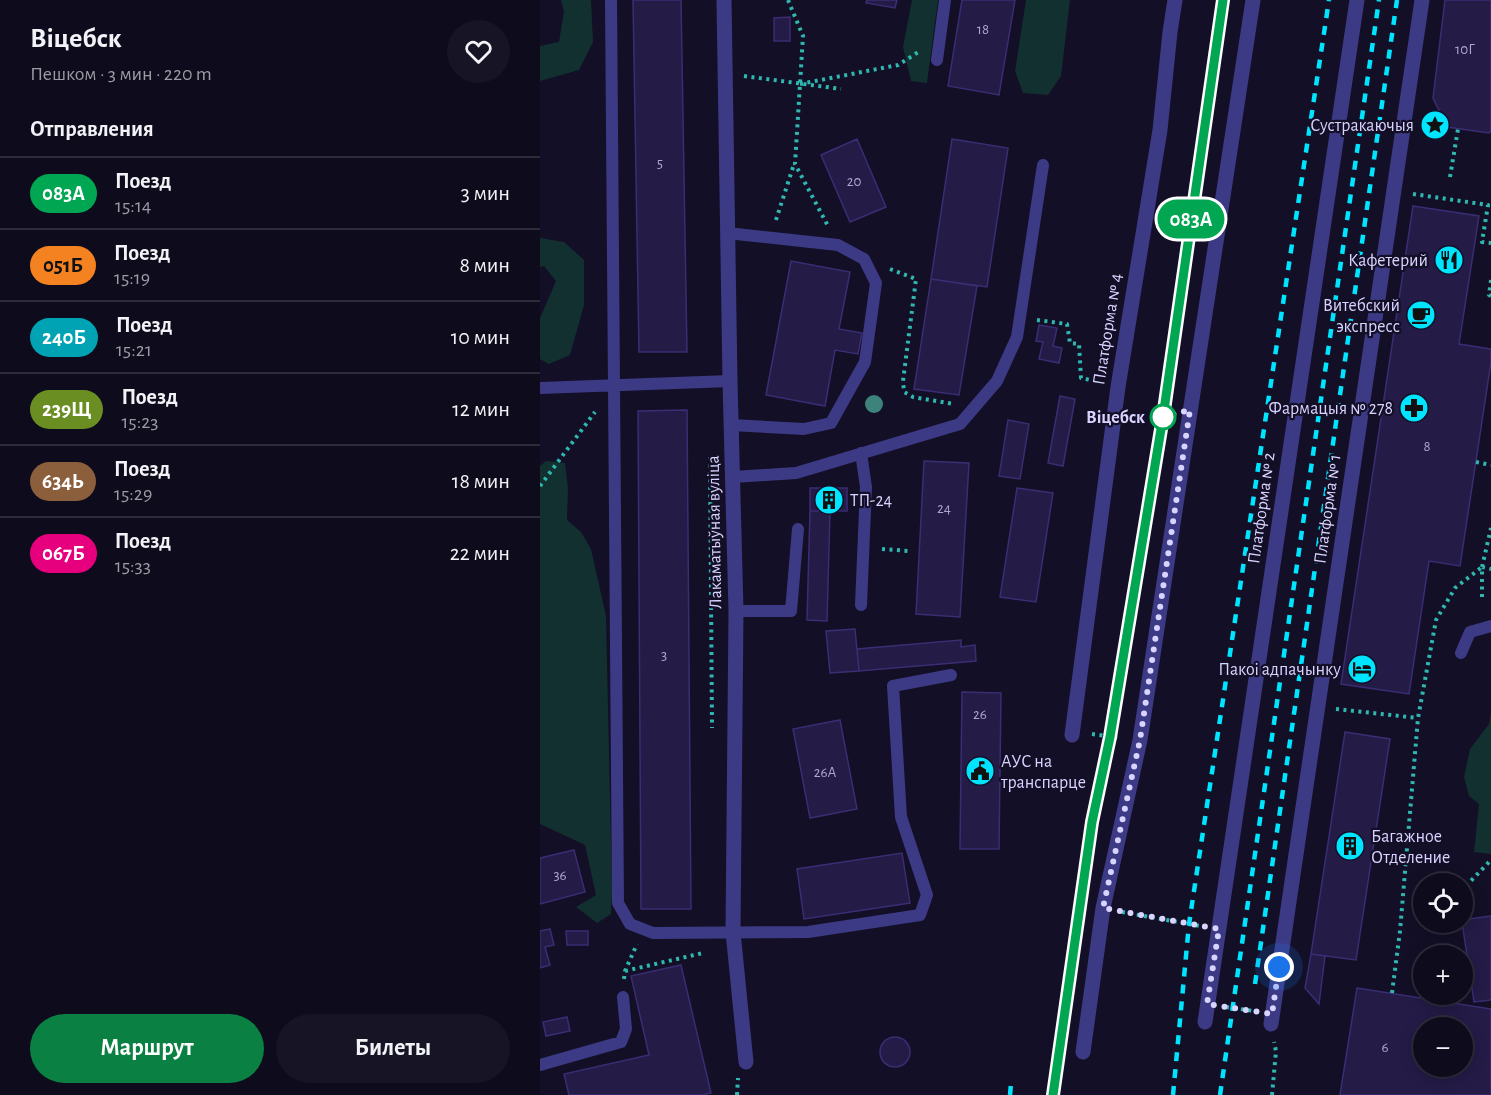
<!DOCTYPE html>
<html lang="ru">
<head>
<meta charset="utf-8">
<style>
	:root { --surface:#0e0b1c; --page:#171425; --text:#f1f3f6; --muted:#9b9ba3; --line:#2e2b3b; --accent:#0b8043 }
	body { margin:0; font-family:"Alegreya Sans",sans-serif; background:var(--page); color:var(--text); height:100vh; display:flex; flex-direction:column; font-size:22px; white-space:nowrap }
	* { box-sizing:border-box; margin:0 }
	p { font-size:20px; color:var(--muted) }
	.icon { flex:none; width:33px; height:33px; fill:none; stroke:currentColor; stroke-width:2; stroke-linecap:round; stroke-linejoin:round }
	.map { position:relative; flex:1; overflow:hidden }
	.sheet { display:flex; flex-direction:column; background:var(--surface); width:540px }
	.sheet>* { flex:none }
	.badge { padding:0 12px; border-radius:20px; font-size:21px; line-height:39px }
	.controls { position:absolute; left:873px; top:873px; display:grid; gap:12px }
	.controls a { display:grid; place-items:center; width:60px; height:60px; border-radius:50%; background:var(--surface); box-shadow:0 3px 15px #0003,0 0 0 2px var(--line); font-size:30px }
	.you { position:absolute; width:30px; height:30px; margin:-15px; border:4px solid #fff; border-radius:50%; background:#1a73e8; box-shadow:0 0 0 9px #1a73e833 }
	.map>.badge { position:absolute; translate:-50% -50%; box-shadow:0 0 0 3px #fff }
	h2 { padding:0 30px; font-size:22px; line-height:54px }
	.round { display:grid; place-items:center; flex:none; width:63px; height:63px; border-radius:32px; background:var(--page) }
	.head { display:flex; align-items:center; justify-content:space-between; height:102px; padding:0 30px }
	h1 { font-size:28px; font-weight:700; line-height:45px }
	.action { display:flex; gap:12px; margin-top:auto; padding:12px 30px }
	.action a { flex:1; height:69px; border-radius:36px; background:var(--accent); color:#fff; font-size:24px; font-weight:700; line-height:69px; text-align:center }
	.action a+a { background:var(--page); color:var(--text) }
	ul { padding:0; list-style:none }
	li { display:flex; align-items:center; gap:18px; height:72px; padding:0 30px; border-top:2px solid var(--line) }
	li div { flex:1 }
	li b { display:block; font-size:22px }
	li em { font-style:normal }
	li .badge { min-width:66px; font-weight:700; text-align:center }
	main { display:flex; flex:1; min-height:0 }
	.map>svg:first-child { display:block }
</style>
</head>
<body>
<main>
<section class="sheet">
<div class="head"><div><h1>Віцебск</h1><p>Пешком · 3 мин · 220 m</p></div><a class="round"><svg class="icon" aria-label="heart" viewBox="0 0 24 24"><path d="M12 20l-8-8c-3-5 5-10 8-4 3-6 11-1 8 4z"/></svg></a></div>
<h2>Отправления</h2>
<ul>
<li><span class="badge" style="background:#00a651;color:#fff">083А</span><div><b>Поезд</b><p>15:14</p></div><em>3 мин</em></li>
<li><span class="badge" style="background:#f58220;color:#111">051Б</span><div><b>Поезд</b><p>15:19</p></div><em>8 мин</em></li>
<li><span class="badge" style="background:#00a3b4;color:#fff">240Б</span><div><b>Поезд</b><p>15:21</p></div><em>10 мин</em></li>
<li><span class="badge" style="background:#6b8e23;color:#fff">239Щ</span><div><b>Поезд</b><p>15:23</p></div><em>12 мин</em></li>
<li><span class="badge" style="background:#8b5e3c;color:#fff">634Ь</span><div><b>Поезд</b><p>15:29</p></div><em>18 мин</em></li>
<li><span class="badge" style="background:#e6007e;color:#fff">067Б</span><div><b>Поезд</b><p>15:33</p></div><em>22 мин</em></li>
</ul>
<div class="action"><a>Маршрут</a><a>Билеты</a></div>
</section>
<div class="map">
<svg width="951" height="1095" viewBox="0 0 951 1095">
	<rect width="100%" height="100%" fill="#130f26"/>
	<!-- green -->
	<path fill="#12302f" d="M21,0H51L53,42L39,70L0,81V46L19,42L24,11Z
		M372,0H398L387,83L371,81L363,47Z
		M486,0H530L521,76L508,95L483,93L475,71Z
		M0,238L24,242L44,260V305L30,355L9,364L0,359V318L16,281L4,266L0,267Z
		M6,461L25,463L28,488L27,520L41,532L51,549L66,616L72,890L71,914L57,923L36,907L56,895L45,845L0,824V466Z
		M951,712V854L934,852L939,804L929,796L924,777L930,749L949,724Z"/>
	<!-- building -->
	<path fill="#241b47" stroke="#3b2d73" stroke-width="1.5" fill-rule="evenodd" d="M93,0H141L147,352H99Z
		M327,0H357L355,8L326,3Z
		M422,0H475L459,95L408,86Z
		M905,0H951V131L949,133L907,127L893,98Z
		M250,17V41H234V18Z
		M317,139L346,207L310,222L281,155Z
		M412,139L468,148L447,287L391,279Z
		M873,206L939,216L919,344L951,349V362L920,566L889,561L869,694L801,684Z
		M251,261L310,272L299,329L322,333L318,354L295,350L285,406L226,395Z
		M391,279L437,286L419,395L374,389Z
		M499,325L517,328L513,346L522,348L519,363L499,359L503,342L496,341Z
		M520,396L535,399L523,466L508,463Z
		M147,410L151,909H101L98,411Z
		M468,420L489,424L480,479L459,476Z
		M384,461L429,463L420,617L376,614Z
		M270,488H307V511H270Z
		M477,488L513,493L496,602L460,597Z
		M270,511H290L287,621L267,620Z
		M315,629L319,671L290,673L286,631Z
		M421,640V647L435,645L436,661L319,671L317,649Z
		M422,692L461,693L459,849H420Z
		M300,720L317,809L270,818L253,729Z
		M805,732L850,739L816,960L771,954Z
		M34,850L45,892L0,904V858Z
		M362,853L370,903L264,919L257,869Z
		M951,916V1000L934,1002L922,922V920Z
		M10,929L14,945L5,947L10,965L0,968V931Z
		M26,931H48V945H27Z
		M771,954L785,956L779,1004L765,988Z
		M141,965L171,1093L162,1095H29L24,1074L109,1055L91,976Z
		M817,988L951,1009V1095H800ZM884,1028H922V1066H884Z
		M27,1017L30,1031L6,1036L3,1022Z
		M340 1052a15 15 0 1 1 30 0a15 15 0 1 1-30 0Z"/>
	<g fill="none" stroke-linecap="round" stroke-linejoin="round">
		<!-- path -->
		<path stroke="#2fb8b0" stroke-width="4" stroke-dasharray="3 4.5" stroke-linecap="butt" d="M248,0L263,36L255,164L288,226
			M204,76L301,89
			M260,84L358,65L380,51
			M910,177L918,129
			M873,194L948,205L942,242L951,243
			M236,220L254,164
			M350,269L376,279L363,381L364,392L373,397L414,404
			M951,280L949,295L951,296
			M497,320L527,324L530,343L539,344L541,378L560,382
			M170,457L172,728
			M936,462L951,465
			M0,486L55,412
			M342,549L369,551
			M942,567L951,569
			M942,597V567L951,528
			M796,709L878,718
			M552,734L580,738
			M926,886L951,860
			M582,912L660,926
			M85,971L163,953
			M84,979L85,971L97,944
			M852,993L860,931L878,718L896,620L915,588L942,567
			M686,1007L714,1011
			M197,1095L198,1078
			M732,1095L736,1051L734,1042"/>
		<!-- service -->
		<path stroke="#3d3a85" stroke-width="12" d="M71,0L78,903L90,924L113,933L268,932L380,915L387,895L361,817L353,686L411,675
			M397,60L405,0
			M187,233L298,245L324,259L336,283L325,362L291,423L264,429L191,425
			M0,388L190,381
			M193,477L256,473L420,424L457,381L477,337L503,165
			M321,605L326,487L321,453
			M196,611H251L258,529
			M921,653L930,632L951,626
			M0,1065L81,1042L86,1029L83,997"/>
		<!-- pedestrian -->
		<path stroke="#3d3a85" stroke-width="15" d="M532,735L578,387L620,130L630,32L635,0
			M665,1022L817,0
			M731,1024L882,0
			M543,1052L563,908L600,740L713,0"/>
		<!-- minor -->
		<path stroke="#3d3a85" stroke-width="15" d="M184,0L190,381L196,611L193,932L206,1062"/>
		<!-- rail -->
		<path stroke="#00e5ff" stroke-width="4.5" stroke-dasharray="9 8" stroke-linecap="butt" d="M715,984L857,0
			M470,1095L471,1084
			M513,1095L552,822L570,737L623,417L683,0
			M633,1095L649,924L789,0
			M680,1095L839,0"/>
	</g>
	<!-- trees -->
	<circle fill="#3d827b" cx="334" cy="404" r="9"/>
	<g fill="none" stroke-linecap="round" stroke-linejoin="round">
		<!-- line casing -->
		<g stroke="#fff" stroke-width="14">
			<path id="line" d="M513,1095L552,822L570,737L623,417L683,0"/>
		</g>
		<!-- line -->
		<use href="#line" stroke="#00a651" stroke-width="9"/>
		<!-- walk -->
		<path stroke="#d9d4ff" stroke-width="6" stroke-dasharray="0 10.8" d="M623,417L650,410L600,740L563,908L679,929L667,1004L732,1014L739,967"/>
	</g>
	<!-- icons -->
	<defs>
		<g id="sight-disc" transform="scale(1.5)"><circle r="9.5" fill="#00e5ff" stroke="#130f26"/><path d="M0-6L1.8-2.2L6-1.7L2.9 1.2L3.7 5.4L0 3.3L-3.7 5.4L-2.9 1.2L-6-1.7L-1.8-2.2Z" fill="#111"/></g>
		<g id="restaurant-disc" transform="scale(1.5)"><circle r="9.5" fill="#00e5ff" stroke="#130f26"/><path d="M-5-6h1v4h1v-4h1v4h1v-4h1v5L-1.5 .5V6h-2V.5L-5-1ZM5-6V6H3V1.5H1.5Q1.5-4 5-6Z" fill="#111"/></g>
		<g id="cafe-disc" transform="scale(1.5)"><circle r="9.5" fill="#00e5ff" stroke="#130f26"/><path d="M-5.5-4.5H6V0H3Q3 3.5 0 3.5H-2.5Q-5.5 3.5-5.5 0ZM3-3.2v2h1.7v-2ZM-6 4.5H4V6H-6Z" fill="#111"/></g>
		<g id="pharmacy-disc" transform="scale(1.5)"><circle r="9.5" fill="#00e5ff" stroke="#130f26"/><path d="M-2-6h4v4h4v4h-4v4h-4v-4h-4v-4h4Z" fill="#111"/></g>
		<g id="building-disc" transform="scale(1.5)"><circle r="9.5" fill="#00e5ff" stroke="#130f26"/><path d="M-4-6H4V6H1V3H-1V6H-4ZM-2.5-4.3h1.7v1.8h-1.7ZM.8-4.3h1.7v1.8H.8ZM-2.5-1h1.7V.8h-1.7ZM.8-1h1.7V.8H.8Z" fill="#111"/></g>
		<g id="hotel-disc" transform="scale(1.5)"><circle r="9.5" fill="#00e5ff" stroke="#130f26"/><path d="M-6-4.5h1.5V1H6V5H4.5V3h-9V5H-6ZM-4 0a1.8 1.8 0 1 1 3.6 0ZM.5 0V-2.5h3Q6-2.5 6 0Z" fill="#111"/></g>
		<g id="civic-disc" transform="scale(1.5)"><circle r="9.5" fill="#00e5ff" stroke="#130f26"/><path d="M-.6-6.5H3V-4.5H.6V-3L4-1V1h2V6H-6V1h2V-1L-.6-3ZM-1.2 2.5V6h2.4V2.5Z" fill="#111"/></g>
	</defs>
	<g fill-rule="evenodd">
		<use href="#sight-disc" x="895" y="125"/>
		<use href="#restaurant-disc" x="909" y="260"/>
		<use href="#cafe-disc" x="881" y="315"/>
		<use href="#pharmacy-disc" x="874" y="408"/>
		<use href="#building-disc" x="289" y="500"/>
		<use href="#hotel-disc" x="822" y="669"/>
		<use href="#civic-disc" x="440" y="771"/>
		<use href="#building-disc" x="810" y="846"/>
	</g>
	<!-- markers -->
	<circle fill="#fff" stroke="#00a651" stroke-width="3" cx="623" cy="417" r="12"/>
	<g text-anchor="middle" stroke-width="4.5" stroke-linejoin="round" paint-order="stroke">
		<!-- number labels -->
		<g font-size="15" fill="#aca6d1">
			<text x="443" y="34">18</text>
			<text x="925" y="54">10Г</text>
			<text x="120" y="168">5</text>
			<text x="314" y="186">20</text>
			<text x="887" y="451">8</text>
			<text x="404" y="513">24</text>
			<text x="124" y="660">3</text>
			<text x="440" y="719">26</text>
			<text x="285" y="777">26А</text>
			<text x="20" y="880">36</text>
			<text x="845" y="1052">6</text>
		</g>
		<!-- poi labels -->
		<g font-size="18" fill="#d9d4ff" stroke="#130f26" text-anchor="end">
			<text x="874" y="131">Сустракаючыя</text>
			<text x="888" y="266">Кафетерий</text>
			<text x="860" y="311">Витебский<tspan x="860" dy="21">экспресс</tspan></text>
			<text x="853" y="414">Фармацыя № 278</text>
			<text x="310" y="506" text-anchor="start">ТП-24</text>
			<text x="801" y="675">Пакоі адпачынку</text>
			<text x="461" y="767" text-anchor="start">АУС на<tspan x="461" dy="21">транспарце</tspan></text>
			<text x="831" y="842" text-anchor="start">Багажное<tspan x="831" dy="21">Отделение</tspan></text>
		</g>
		<!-- street labels -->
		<g font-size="18" fill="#d9d4ff" stroke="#130f26">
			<text transform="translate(567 329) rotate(-81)" y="6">Платформа № 4</text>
			<text transform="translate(721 508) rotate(-82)" y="6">Платформа № 2</text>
			<text transform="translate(787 509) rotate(-82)" y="6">Платформа № 1</text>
			<text transform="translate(174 532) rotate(-91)" y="6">Лакаматыўная вуліца</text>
		</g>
		<!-- stop labels -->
		<g font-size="18" font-weight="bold" fill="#d9d4ff" stroke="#130f26" text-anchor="end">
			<text x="605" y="423">Віцебск</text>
		</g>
	</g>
</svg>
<div class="controls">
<a><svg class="icon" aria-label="locate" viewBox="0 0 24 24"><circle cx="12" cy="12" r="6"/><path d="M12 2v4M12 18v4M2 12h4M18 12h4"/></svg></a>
<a>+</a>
<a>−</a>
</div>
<div class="you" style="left:739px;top:967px"></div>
<b class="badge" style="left:651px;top:219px;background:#00a651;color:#fff">083А</b>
</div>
</main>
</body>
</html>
